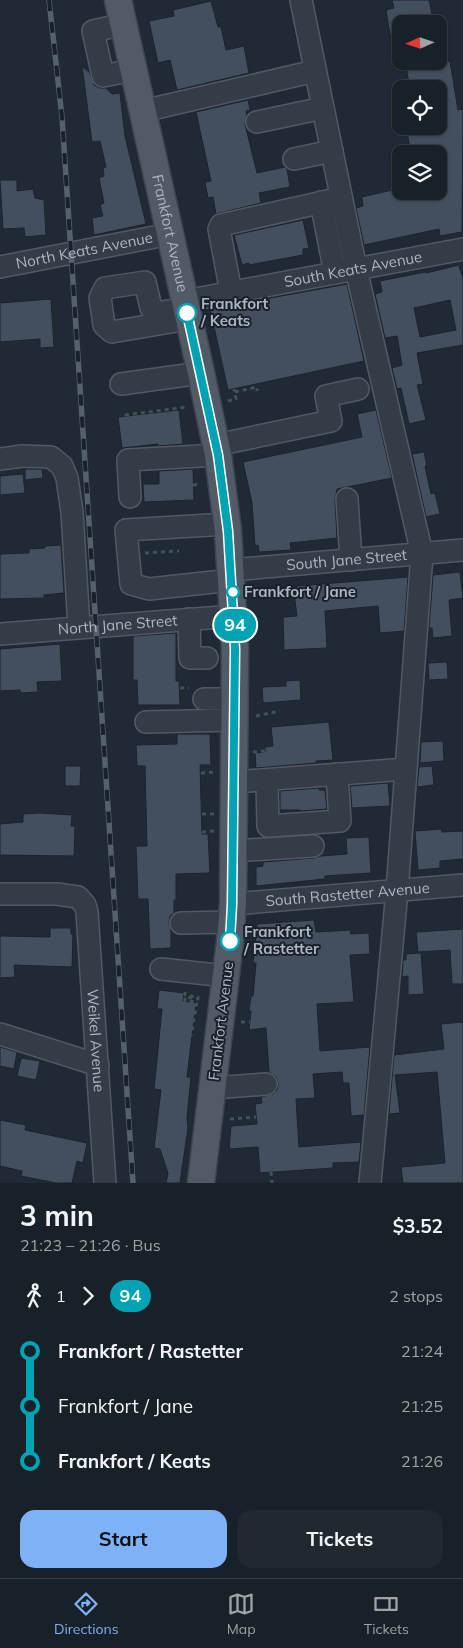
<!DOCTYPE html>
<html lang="en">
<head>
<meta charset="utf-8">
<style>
	:root { --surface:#182028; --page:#212830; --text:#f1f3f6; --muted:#9fa3a8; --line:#363e45; --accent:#7fb1f7 }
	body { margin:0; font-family:Mulish,sans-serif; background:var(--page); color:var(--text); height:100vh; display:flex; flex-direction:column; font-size:19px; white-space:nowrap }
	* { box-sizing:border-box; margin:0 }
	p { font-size:16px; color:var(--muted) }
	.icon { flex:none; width:28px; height:28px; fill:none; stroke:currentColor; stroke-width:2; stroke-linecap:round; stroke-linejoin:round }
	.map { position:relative; height:1183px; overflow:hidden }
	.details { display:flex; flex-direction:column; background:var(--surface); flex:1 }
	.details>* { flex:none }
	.badge { padding:0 10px; border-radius:16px; font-size:18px; line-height:32px }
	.needle { width:32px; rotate:267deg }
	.buttons { position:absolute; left:392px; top:15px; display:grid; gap:10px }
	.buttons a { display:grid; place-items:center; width:55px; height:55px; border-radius:10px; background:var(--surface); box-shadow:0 1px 4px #0004,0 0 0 1px var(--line); font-size:25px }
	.map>.badge { position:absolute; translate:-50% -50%; box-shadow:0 0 0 2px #fff }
	.legs { display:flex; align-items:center; gap:8px; height:55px; padding:0 20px; font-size:16px }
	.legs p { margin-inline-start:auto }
	.head { display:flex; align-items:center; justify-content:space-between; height:85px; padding:0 20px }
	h1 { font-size:28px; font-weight:700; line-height:38px }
	.cta { display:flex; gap:10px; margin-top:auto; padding:10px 20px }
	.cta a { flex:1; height:58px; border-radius:15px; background:var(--accent); color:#111; font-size:20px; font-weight:700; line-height:58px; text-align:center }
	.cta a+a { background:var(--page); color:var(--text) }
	ul { padding:0 20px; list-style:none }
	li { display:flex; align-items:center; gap:18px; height:55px; font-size:19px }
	li i { display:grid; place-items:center; width:8px; height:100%; margin:0 6px; background:currentColor }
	li i::after { content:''; width:12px; height:12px; margin:-6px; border:4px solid; border-radius:50%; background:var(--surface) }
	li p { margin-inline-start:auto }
	li:first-child i { background:linear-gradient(#0000 50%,currentColor 0) }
	li:last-child i { background:linear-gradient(currentColor 50%,#0000 0) }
	.menu { display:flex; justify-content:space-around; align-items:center; height:70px; border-top:1px solid var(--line); background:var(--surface); font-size:14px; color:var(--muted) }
	.menu a { display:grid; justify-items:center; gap:2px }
	.menu .on { color:var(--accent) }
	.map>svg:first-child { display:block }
</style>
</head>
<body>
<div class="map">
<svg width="463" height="1183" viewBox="0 0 463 1183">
	<rect width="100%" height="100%" fill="#202a36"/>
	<!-- building -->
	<path fill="#434f5e" stroke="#1b232d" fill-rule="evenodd" d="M392,0H429L434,24H401V58L394,59L386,10L394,8Z
		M211,1L218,27H221L226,50L244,46L249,73L177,90L170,60L158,63L149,21L174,16L173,10Z
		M405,61H450L458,110L463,109L462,232L440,236L439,229L364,245L356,208L363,206L362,197L401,188V191H439V154H411L406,126H439V89H410Z
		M82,66L90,73L94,85L100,88H106L112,94L120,93L125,136L146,224L94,235L92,218L103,216L100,205L104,203L99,178L104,176L103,168L106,167L100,141L92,142Z
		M248,100L250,110L246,111L247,115L245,124L257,173L285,167L287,169L290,187L259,193L261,203L216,214L213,197L208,198L205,182L211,181L196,112Z
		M0,180H17V191L33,189L35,198L44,200L46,235L25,237L24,228L3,229Z
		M303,220L309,248L303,249V255L249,265V263L242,265L234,235Z
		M459,265L463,279V345L417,353L423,384L417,385L426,420L409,424L401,388L397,389L392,368L402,365L397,336L385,338L375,294L382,292L380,281L425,272L426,273ZM450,300L456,330L420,337L414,308Z
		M347,284L364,361L228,390L210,309Z
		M51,299L54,347L40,348V339L0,342V303Z
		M179,410L183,444L158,446V444L122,448L118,417Z
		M376,410L392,478L337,489L335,500L337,538L290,543L291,550L259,552L258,545L255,546L252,503L243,462L362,437L357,414Z
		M424,452L427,466H425L431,494L435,493L440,514L426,517L412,454Z
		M25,469H42L43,478L25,480Z
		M193,469L194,500L144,502L143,484H159V471Z
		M23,474L25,493L0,495V476Z
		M61,545L64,593L44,595V598L0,599V554L29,553V549L45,548V546Z
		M460,572L463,598L449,600L452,636L433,638L432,628H429L433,575Z
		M408,577L404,631L380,633L378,606L325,611L327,648L284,650L283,617L297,616L294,593L297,592L296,586Z
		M176,633V681H179L180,705H138L137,680H133V636Z
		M60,644L62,681L37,682L38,692L20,693V690L0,691V649Z
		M447,662L448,679L429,680L428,663Z
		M300,680L301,700L263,703L262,687L286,686V681Z
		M329,722L333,760L316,761V763L256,768L255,753L265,752V747L273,746L271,727Z
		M177,734H210L211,765H200L202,834H208L210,873L176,874V900H174V913L170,916L169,923L171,930V948L150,949L148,899H138L136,846H147L145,766H137L136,745L177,744Z
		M443,741L444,761L420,763L421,742Z
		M65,766H81L80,786H65Z
		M432,766L434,785L417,787L419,767Z
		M388,783L390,806L352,808L350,786Z
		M319,788V790H325L327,809L301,811L300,810H280V791Z
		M40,813L72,815L71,826H75L74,856L0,855V824L23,822V814Z
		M441,829L442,832L463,831V859L440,861V868L418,870L415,831Z
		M369,837L371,873L325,876V879L256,886V867L263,866V862L314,858L321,856L347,854L346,838Z
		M314,920L316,932L350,930L351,934L369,933L370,954L350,955L354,1002L317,1004L320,1051L370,1047L364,1115L351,1116L349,1083H343L342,1072L313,1074L315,1098L296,1099L299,1147L361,1142L359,1162L333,1163V1168L260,1173L258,1147L229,1149L231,1126L257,1124L255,1104L262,1103L261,1097L273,1094L277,1090L278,1084L276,1077L269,1072L266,1028L249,1030L251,1011H249L251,996H253L256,963H253L257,924Z
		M50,928H71V934H73L72,967L14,965L15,977L0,978V936L50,937Z
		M463,929V984H452L450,950L418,952L416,932Z
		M421,953L424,994L408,995V976L402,977L403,960H406V954Z
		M159,990L184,993L183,1001L196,1003L187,1077H191L187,1118L188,1128L180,1183H166L168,1173L160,1149L154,1148L161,1090L154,1089L162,1009H157Z
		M463,1022V1183H403L401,1167L445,1163L437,1072L395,1075L400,1113L389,1114L394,1055L444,1049L441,1024Z
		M0,1047L17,1052L14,1069L0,1066Z
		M21,1058L40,1061L36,1080L17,1076Z
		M0,1120L26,1125L25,1130L87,1143L83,1163L77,1161L72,1183H56L21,1176L22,1171L0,1166Z"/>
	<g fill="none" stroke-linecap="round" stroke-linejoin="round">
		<!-- minor casing -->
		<g stroke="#515965" stroke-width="24">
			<g id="minor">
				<path d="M301,0L356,269L422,554L397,891L370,1183"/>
				<path d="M124,24L93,31L103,76L133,70"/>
				<path d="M143,111L315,71"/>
				<path d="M257,122L323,108"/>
				<path d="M294,159L332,151"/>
				<path d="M321,202L335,273"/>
				<path id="s1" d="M0,267L170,234"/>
				<path d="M231,292L219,229L221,225L341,198"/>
				<path id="s2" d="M185,301L463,249"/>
				<path d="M186,308L156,313L151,308L145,282L105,288L100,298L104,325L112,332L188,319"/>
				<path d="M121,384L201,373"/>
				<path d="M216,445L331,421L326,396L358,389"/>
				<path d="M0,459L22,456L51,457L62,466L67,478L72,512L79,627"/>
				<path d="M130,497L128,460L218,455"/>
				<path d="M347,499L351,560"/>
				<path d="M227,524L126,530L131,584L149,589L232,580"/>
				<path id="s3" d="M231,570L463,550"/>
				<path d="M189,619L190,658H207"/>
				<path id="s4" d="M0,634L234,616"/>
				<path d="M204,699H234"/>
				<path d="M146,722L234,720"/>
				<path d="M267,780L268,826L340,821L337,774"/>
				<path d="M235,782L406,769"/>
				<path d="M233,851L313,846"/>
				<path id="s5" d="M0,894H56L78,897L85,905L87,912L105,1183"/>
				<path id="s6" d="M233,904L463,885"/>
				<path d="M181,923L231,922"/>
				<path d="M161,969L226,976"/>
				<path d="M0,1034L98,1065"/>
				<path d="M213,1088L266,1084"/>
			</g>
		</g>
		<!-- major casing -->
		<g stroke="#3d4550" stroke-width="29">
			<g id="major">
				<path id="s7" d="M118,0L201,373L218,455L228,531L235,649L233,904L230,941L201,1183"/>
			</g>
		</g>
		<!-- path -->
		<path stroke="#3f5355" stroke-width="3" stroke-dasharray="4 4" stroke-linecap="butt" d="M235,392L257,387V391
			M228,401L236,399L234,389
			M126,416V415L187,407
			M193,485L201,484
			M145,553L179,551
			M180,688H189
			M256,716L280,711
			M253,752L265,751
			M201,773L215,772
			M202,814H214
			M202,832L214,831
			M185,992V995L198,997V999L185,997V1001L197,1002L191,1036
			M241,1022H250
			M230,1119L256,1117
			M271,1172L272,1183"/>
		<!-- minor -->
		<use href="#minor" stroke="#333c47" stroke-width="21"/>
		<!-- major -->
		<use href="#major" stroke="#515b67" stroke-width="26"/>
		<!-- rail casing -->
		<g stroke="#55606e" stroke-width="5.5">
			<path id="rail" d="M49,0L62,117L133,1183"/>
		</g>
		<!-- rail -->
		<use href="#rail" stroke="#19212b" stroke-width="4" stroke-dasharray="11" stroke-linecap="butt"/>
	</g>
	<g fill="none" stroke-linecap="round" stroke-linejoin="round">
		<!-- line-1 casing -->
		<g stroke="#fff" stroke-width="11">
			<path id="line-1" d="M187,313L218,455L228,531L235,649L232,904L230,941"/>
		</g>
		<!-- line-1 -->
		<use href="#line-1" stroke="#00a3b4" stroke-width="8"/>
	</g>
	<!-- markers -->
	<g fill="#fff" stroke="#00a3b4" stroke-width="2.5">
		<circle cx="187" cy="313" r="9"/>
		<circle cx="233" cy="592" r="6"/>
		<circle cx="230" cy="941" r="9"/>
	</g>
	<g text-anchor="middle" stroke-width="4" stroke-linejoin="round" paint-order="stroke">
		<!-- street labels -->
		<g font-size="15" fill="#adb6c4" stroke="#19212b">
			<text dy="5" stroke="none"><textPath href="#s7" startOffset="239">Frankfort Avenue</textPath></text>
			<text dy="5" stroke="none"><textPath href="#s1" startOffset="86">North Keats Avenue</textPath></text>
			<text dy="5" stroke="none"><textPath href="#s2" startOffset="171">South Keats Avenue</textPath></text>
			<text dy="5" stroke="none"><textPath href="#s3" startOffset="116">South Jane Street</textPath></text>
			<text dy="5" stroke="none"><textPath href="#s4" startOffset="118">North Jane Street</textPath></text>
			<text dy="5" stroke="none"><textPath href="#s6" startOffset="115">South Rastetter Avenue</textPath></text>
			<text transform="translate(221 1021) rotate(-83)" y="5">Frankfort Avenue</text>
			<text dy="5" stroke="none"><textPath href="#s5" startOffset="225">Weikel Avenue</textPath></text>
		</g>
		<!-- stop labels -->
		<g font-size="15" font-weight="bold" fill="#adb6c4" stroke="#19212b" text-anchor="start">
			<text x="201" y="309">Frankfort<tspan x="201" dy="17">/ Keats</tspan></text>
			<text x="244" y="597">Frankfort / Jane</text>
			<text x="244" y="937">Frankfort<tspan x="244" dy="17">/ Rastetter</tspan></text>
		</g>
	</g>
</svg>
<div class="buttons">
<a><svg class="needle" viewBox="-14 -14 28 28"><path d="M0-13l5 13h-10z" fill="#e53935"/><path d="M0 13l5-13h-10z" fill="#9fa3a8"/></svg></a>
<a><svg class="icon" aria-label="locate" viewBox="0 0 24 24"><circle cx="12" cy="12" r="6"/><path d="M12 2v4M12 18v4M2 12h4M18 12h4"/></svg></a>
<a><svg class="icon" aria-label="layers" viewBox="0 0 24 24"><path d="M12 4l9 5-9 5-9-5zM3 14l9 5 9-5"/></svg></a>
</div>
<b class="badge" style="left:235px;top:625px;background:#00a3b4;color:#fff">94</b>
</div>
<section class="details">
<div class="head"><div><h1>3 min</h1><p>21:23 – 21:26 · Bus</p></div><b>$3.52</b></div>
<div class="legs"><svg class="icon" aria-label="walk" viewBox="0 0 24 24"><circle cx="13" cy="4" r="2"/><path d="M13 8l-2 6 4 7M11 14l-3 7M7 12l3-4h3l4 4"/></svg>1<svg class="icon" aria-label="forward" viewBox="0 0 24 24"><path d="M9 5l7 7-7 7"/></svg><b class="badge" style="background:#00a3b4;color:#fff">94</b><p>2 stops</p></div>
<ul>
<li><i style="color:#00a3b4"></i><b>Frankfort / Rastetter</b><p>21:24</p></li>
<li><i style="color:#00a3b4"></i><span>Frankfort / Jane</span><p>21:25</p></li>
<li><i style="color:#00a3b4"></i><b>Frankfort / Keats</b><p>21:26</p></li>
</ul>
<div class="cta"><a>Start</a><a>Tickets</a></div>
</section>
<nav class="menu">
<a class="on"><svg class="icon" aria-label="directions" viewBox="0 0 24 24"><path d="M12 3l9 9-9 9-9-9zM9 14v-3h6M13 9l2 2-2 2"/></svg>Directions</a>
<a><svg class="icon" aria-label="map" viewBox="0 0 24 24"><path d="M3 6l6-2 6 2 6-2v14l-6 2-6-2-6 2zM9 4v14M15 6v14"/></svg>Map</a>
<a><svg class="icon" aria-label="tickets" viewBox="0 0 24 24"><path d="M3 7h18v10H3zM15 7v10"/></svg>Tickets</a>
</nav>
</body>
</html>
